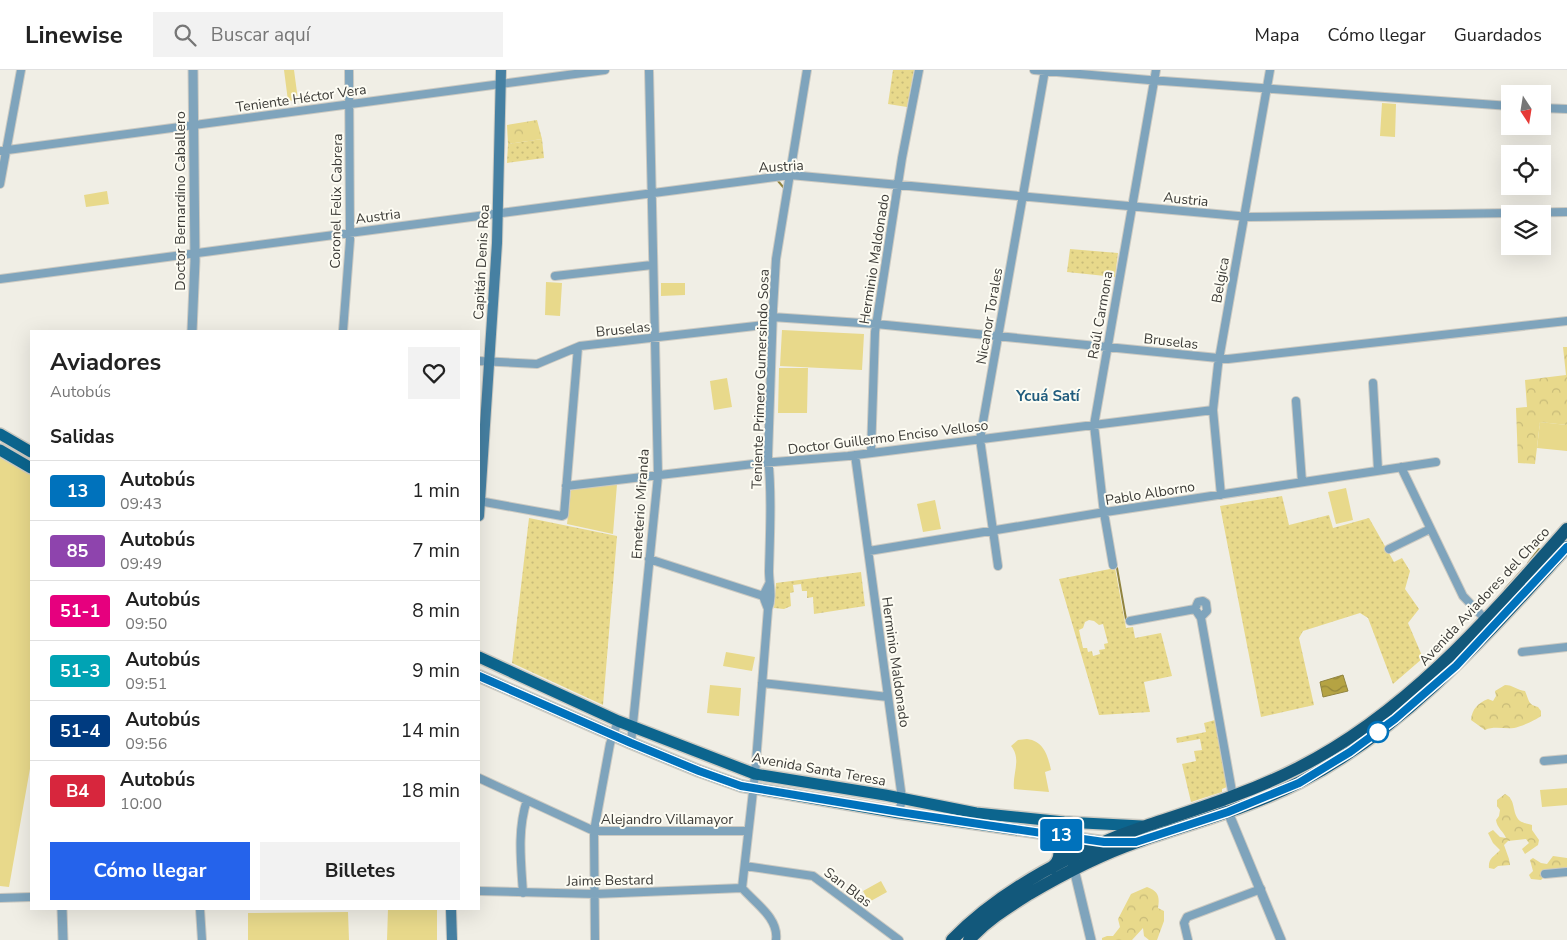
<!DOCTYPE html>
<html lang="es">
<head>
<meta charset="utf-8">
<style>
	:root { --surface:#fff; --page:#f2f2f2; --text:#222; --muted:#767676; --line:#e0e0e0; --accent:#2563eb }
	body { margin:0; font-family:"Nunito Sans",sans-serif; background:var(--page); color:var(--text); height:100vh; display:flex; flex-direction:column; font-size:19px; white-space:nowrap }
	* { box-sizing:border-box; margin:0 }
	p { font-size:16px; color:var(--muted) }
	.icon { flex:none; width:28px; height:28px; fill:none; stroke:currentColor; stroke-width:2; stroke-linecap:round; stroke-linejoin:round }
	.map { position:relative; flex:1; overflow:hidden }
	.panel { position:absolute; left:30px; top:260px; width:450px; height:580px; display:flex; flex-direction:column; background:var(--surface); border-radius:0px; box-shadow:0 5px 20px #0002 }
	.panel>* { flex:none }
	.badge { padding:0 10px; border-radius:4px; font-size:18px; line-height:32px }
	.needle { width:32px; rotate:168deg }
	.buttons { position:absolute; left:1501px; top:15px; display:grid; gap:10px }
	.buttons a { display:grid; place-items:center; width:50px; height:50px; border-radius:0px; background:var(--surface); box-shadow:0 5px 20px #0002; font-size:25px }
	.map>.badge { position:absolute; translate:-50% -50%; box-shadow:0 0 0 2px #fff }
	h2 { padding:0 20px; font-size:19px; line-height:45px }
	.round { display:grid; place-items:center; flex:none; width:52px; height:52px; border-radius:0px; background:var(--page) }
	.head { display:flex; align-items:center; justify-content:space-between; height:85px; padding:0 20px }
	h1 { font-size:24px; font-weight:700; line-height:38px }
	.cta { display:flex; gap:10px; margin-top:auto; padding:10px 20px }
	.cta a { flex:1; height:58px; border-radius:0px; background:var(--accent); color:#fff; font-size:20px; font-weight:700; line-height:58px; text-align:center }
	.cta a+a { background:var(--page); color:var(--text) }
	ul { padding:0; list-style:none }
	li { display:flex; align-items:center; gap:15px; height:60px; padding:0 20px; border-top:1px solid var(--line) }
	li div { flex:1 }
	li b { display:block; font-size:19px }
	li em { font-style:normal }
	li .badge { min-width:55px; font-weight:700; text-align:center }
	header { display:flex; align-items:center; gap:30px; box-sizing:border-box; height:70px; padding:0 25px; background:var(--surface); border-bottom:1px solid var(--line) }
	header strong { font-size:24px }
	nav { display:flex; gap:28px; margin-inline-start:auto; font-size:18px }
	.search { width:350px; height:45px; background:var(--page); display:flex; align-items:center; gap:12px; box-sizing:border-box; padding:0 18px; border-radius:0px; color:var(--muted); font-size:19px }
	.map>svg:first-child { display:block }
</style>
</head>
<body>
<header>
<strong>Linewise</strong>
<div class="search"><svg class="icon" aria-label="search" viewBox="0 0 24 24"><circle cx="10" cy="10" r="6"/><path d="M15 15l6 6"/></svg>Buscar aquí</div>
<nav><a>Mapa</a><a>Cómo llegar</a><a>Guardados</a></nav>
</header>
<div class="map">
<svg width="1567" height="870" viewBox="0 0 1567 870">
	<defs>
		<pattern id="grass-dots" width="8" height="8" patternUnits="userSpaceOnUse" patternTransform="scale(1.25)"><rect width="8" height="8" fill="#e8d98b"/><path d="M2 2h.1M6 6h.1" fill="none" stroke="#c8bb79" stroke-width="1.8" stroke-linecap="round"/></pattern>
		<pattern id="forest-crowns" width="20" height="18" patternUnits="userSpaceOnUse" patternTransform="scale(1.25)"><rect width="20" height="18" fill="#e8d98b"/><path d="M2 6a3 3 0 1 1 6 0M12 15a3 3 0 1 1 6 0" fill="none" stroke="#c8bb79"/></pattern>
		<pattern id="water-waves" width="16" height="10" patternUnits="userSpaceOnUse" patternTransform="scale(1.25)"><rect width="16" height="10" fill="#b5a343"/><path d="M0 5q4-4 8 0t8 0" fill="none" stroke="#948639"/></pattern>
	</defs>
	<rect width="100%" height="100%" fill="#f0eee5"/>
	<!-- grass -->
	<path fill="url(#grass-dots)" fill-rule="evenodd" d="M893,0H914L907,37L888,34Z
		M542,69L544,88L507,93L508,74Z
		M1070,179L1118,183L1115,207L1067,202Z
		M1282,426L1289,455L1329,445L1333,458L1369,448L1394,492L1402,488L1410,501L1405,519L1419,539L1408,553L1423,588L1393,614L1368,548L1360,543L1303,561L1299,568L1314,635L1261,647L1220,436Z
		M529,448L617,466L603,635L512,593Z
		M1115,498L1126,558L1133,557L1135,568L1161,563L1172,606L1144,612L1150,642L1099,645L1059,509ZM1089,550L1094,551L1099,555L1103,554L1108,573L1104,574L1105,579L1099,580L1100,584L1093,586L1092,581L1088,582L1087,578H1083L1079,560L1083,558L1085,552Z
		M861,502L865,536L814,544L813,527L807,528V521H802L801,514L793,515L794,522L790,523L791,536L784,539L774,538L776,513Z
		M1215,650L1227,717L1222,719V722L1191,732L1182,694L1196,691L1194,681L1202,680L1200,669L1177,673L1176,668L1206,662L1204,653Z"/>
	<!-- forest -->
	<path fill="url(#forest-crowns)" d="M537,50L542,69L508,74L507,55Z
		M1563,277H1567V355L1540,352L1535,394L1518,393L1516,338L1527,337L1525,310L1566,305Z
		M1505,615C1513,615 1517,620 1525,621C1529,630 1528,635 1538,637L1541,641V646C1536,650 1520,657 1514,658C1504,659 1493,656 1485,660L1471,650C1472,639 1478,633 1488,629L1493,631L1496,626L1495,621Z
		M1505,724C1517,730 1511,743 1520,751C1523,753 1529,754 1532,755V760L1539,770L1538,775L1525,784L1522,779L1529,773L1526,769L1508,771L1504,775L1509,789L1510,795L1498,796L1494,799L1489,798C1488,788 1494,787 1500,780L1493,773L1488,763L1493,760L1500,767L1506,768C1503,761 1497,758 1496,750L1499,746L1500,740L1497,736V730Z
		M1553,786L1567,788V800L1549,802L1541,810L1531,809L1529,805L1533,801L1530,790L1533,788L1541,793L1547,794Z
		M1147,817C1158,821 1160,826 1158,838L1164,841V851L1157,870H1149L1144,866L1143,858L1132,870H1102V868L1107,866H1113L1120,857L1118,849L1131,824Z"/>
	<!-- green -->
	<path fill="#e8d98b" d="M284,0H294L298,30L288,31Z
		M1382,33L1396,34L1395,67L1380,66Z
		M107,121L109,134L86,137L84,125Z
		M546,212L562,213L560,246L545,245Z
		M661,213H685V225L661,226Z
		M782,260L864,264L862,300L780,296Z
		M779,298H808L807,343H778Z
		M727,308L732,337L714,340L710,311Z
		M1540,352L1567,355V381L1537,378Z
		M0,385L31,404V693L9,817L0,816Z
		M617,414L613,464L567,454L571,421L572,419Z
		M1346,418L1353,450L1336,454L1328,422Z
		M935,430L941,459L923,462L917,434Z
		M726,582L755,587L752,601L723,596Z
		M710,615L741,618L739,646L707,643Z
		M1027,669C1044,671 1048,686 1051,700L1045,702L1049,722L1014,719C1012,704 1022,689 1011,676L1018,670Z
		M1567,718V735L1542,737L1540,720Z
		M881,811L887,822L869,832L863,821Z
		M388,839H437V870H387Z
		M348,842L349,870H248V843Z"/>
	<!-- water -->
	<path fill="url(#water-waves)" stroke="#91843f" d="M1343,605L1348,621L1323,627L1320,612Z"/>
	<g fill="none" stroke-linecap="round" stroke-linejoin="round">
		<!-- stream -->
		<path stroke="#91843f" stroke-width="2" d="M778,111L784,118
			M1528,493L1539,479
			M1117,498L1126,549
			M1505,519L1524,498"/>
		<!-- minor casing -->
		<g stroke="#cccac2" stroke-width="10">
			<path id="minor" d="M1034,0L1149,10L1510,36
				M1542,38L1567,39
				M0,81L605,0
				M0,114L21,0
				M555,206L652,195
				M0,209L790,105L1249,147L1567,142
				M772,247L876,254L1228,289L1567,251
				M343,261L350,170L349,0
				M479,291L537,294L580,276L772,254
				M1373,313L1378,400
				M1296,331L1302,412
				M871,383L875,262L902,88L919,0
				M855,385L901,721L902,729L899,743
				M1401,397L1463,526L1487,551
				M566,416L762,393L848,386L1213,340
				M1221,425L1213,340L1218,295L1270,0
				M479,431L562,446L564,445L578,277
				M1389,479L1430,459
				M869,481L1099,443L1436,392
				M649,489L763,526
				M1113,495L1104,443L1094,355L1156,0
				M998,496L980,369L1045,0
				M768,539C773,527 769,514 769,501C770,463 772,424 768,386L773,239L776,189L807,0
				M1195,539L1198,532L1203,531L1206,533L1207,541L1201,547
				M1130,551L1195,539L1201,548L1233,727
				M1522,582L1567,577
				M762,613L888,627
				M631,673L658,406L649,0
				M1544,691L1567,689
				M479,708L594,761H748
				M745,796L813,806L899,870
				M1545,804L1567,802
				M742,818L755,704L768,539L763,526L769,514
				M742,818C755,833 779,848 776,870
				M479,821L595,824L742,818
				M523,823C521,792 517,760 527,730
				M0,828L31,827
				M200,839L202,870
				M595,870L594,761L610,674L618,651
				M1188,870L1184,853L1187,847L1261,819"/>
		</g>
		<!-- tertiary casing -->
		<g stroke="#cccac2" stroke-width="11">
			<path id="tertiary" d="M192,261L195,191L193,0
				M1223,739L1228,742L1281,870
				M1074,799L1091,870
				M62,839L63,870"/>
		</g>
		<!-- secondary casing -->
		<g stroke="#cccac2" stroke-width="12">
			<path id="secondary" d="M479,446L497,173L501,0
				M451,839L452,870"/>
		</g>
		<!-- primary casing -->
		<g stroke="#cccac2" stroke-width="14">
			<path id="primary" d="M0,364L31,382
				M0,380L31,398
				M479,587L618,651L755,704L885,725L976,743L1064,752L1142,756
				M479,606L631,673L699,701L741,716L899,743L1104,772"/>
		</g>
		<!-- trunk casing -->
		<g stroke="#cccac2" stroke-width="15">
			<path id="trunk" d="M1047,763C1060,772 1065,788 1051,798
				M1064,766L1071,774L1074,794
				M952,870C1001,819 1080,778 1146,756C1197,739 1249,723 1298,698C1407,643 1487,550 1567,459
				M969,870C986,851 1007,838 1029,824C1063,804 1099,785 1137,772C1191,753 1249,738 1300,712C1407,657 1487,564 1567,477"/>
		</g>
		<!-- minor -->
		<use href="#minor" stroke="#7fa4bc" stroke-width="8"/>
		<!-- tertiary -->
		<use href="#tertiary" stroke="#7fa4bc" stroke-width="9"/>
		<!-- secondary -->
		<use href="#secondary" stroke="#4680a2" stroke-width="10"/>
		<!-- primary -->
		<use href="#primary" stroke="#0c658e" stroke-width="11"/>
		<!-- trunk -->
		<use href="#trunk" stroke="#12587b" stroke-width="12"/>
	</g>
	<g fill="none" stroke-linecap="round" stroke-linejoin="round">
		<!-- line casing -->
		<g stroke="#fff" stroke-width="11">
			<path id="line" d="M479,606L631,673L699,701L741,716L899,742L986,755L1104,772H1136L1228,742L1299,713L1350,682L1395,649L1456,596L1567,477"/>
		</g>
		<!-- line -->
		<use href="#line" stroke="#0072bc" stroke-width="8"/>
	</g>
	<!-- markers -->
	<circle fill="#fff" stroke="#0072bc" stroke-width="2.5" cx="1378" cy="662" r="10"/>
	<g text-anchor="middle" stroke-width="4" stroke-linejoin="round" paint-order="stroke">
		<!-- street labels -->
		<g font-size="14" fill="#3c3b37" stroke="#fdfcf3">
			<text transform="translate(301 28) rotate(-8)" y="5">Teniente Héctor Vera</text>
			<text transform="translate(781 96) rotate(-3)" y="5">Austria</text>
			<text transform="translate(1186 129) rotate(6)" y="5">Austria</text>
			<text transform="translate(180 131) rotate(-90)" y="5">Doctor Bernardino Caballero</text>
			<text transform="translate(336 131) rotate(-89)" y="5">Coronel Felix Cabrera</text>
			<text transform="translate(378 146) rotate(-7)" y="5">Austria</text>
			<text transform="translate(874 189) rotate(-81)" y="5">Herminio Maldonado</text>
			<text transform="translate(481 192) rotate(-87)" y="5">Capitán Denis Roa</text>
			<text transform="translate(1220 210) rotate(-80)" y="5">Belgica</text>
			<text transform="translate(1100 245) rotate(-80)" y="5">Raúl Carmona</text>
			<text transform="translate(989 246) rotate(-80)" y="5">Nicanor Torales</text>
			<text transform="translate(623 259) rotate(-6)" y="5">Bruselas</text>
			<text transform="translate(1171 271) rotate(6)" y="5">Bruselas</text>
			<text transform="translate(760 309) rotate(-88)" y="5">Teniente Primero Gumersindo Sosa</text>
			<text transform="translate(888 367) rotate(-7)" y="5">Doctor Guillermo Enciso Velloso</text>
			<text transform="translate(1150 423) rotate(-9)" y="5">Pablo Alborno</text>
			<text transform="translate(640 434) rotate(-86)" y="5">Emeterio Miranda</text>
			<text transform="translate(1484 526) rotate(-47)" y="5">Avenida Aviadores del Chaco</text>
			<text transform="translate(896 592) rotate(82)" y="5">Herminio Maldonado</text>
			<text transform="translate(819 699) rotate(10)" y="5">Avenida Santa Teresa</text>
			<text x="667" y="754">Alejandro Villamayor</text>
			<text transform="translate(610 810) rotate(-1)" y="5">Jaime Bestard</text>
			<text transform="translate(848 817) rotate(37)" y="5">San Blas</text>
		</g>
		<!-- neighbourhood labels -->
		<g font-size="15" font-weight="bold" fill="#215c7d" stroke="#fdfcf3">
			<text x="1048" y="331">Ycuá Satí</text>
		</g>
	</g>
</svg>
<div class="buttons">
<a><svg class="needle" viewBox="-14 -14 28 28"><path d="M0-13l5 13h-10z" fill="#e53935"/><path d="M0 13l5-13h-10z" fill="#767676"/></svg></a>
<a><svg class="icon" aria-label="locate" viewBox="0 0 24 24"><circle cx="12" cy="12" r="6"/><path d="M12 2v4M12 18v4M2 12h4M18 12h4"/></svg></a>
<a><svg class="icon" aria-label="layers" viewBox="0 0 24 24"><path d="M12 4l9 5-9 5-9-5zM3 14l9 5 9-5"/></svg></a>
</div>
<b class="badge" style="left:1061px;top:765px;background:#0072bc;color:#fff">13</b>
<section class="panel">
<div class="head"><div><h1>Aviadores</h1><p>Autobús</p></div><a class="round"><svg class="icon" aria-label="heart" viewBox="0 0 24 24"><path d="M12 20l-8-8c-3-5 5-10 8-4 3-6 11-1 8 4z"/></svg></a></div>
<h2>Salidas</h2>
<ul>
<li><span class="badge" style="background:#0072bc;color:#fff">13</span><div><b>Autobús</b><p>09:43</p></div><em>1 min</em></li>
<li><span class="badge" style="background:#8e44ad;color:#fff">85</span><div><b>Autobús</b><p>09:49</p></div><em>7 min</em></li>
<li><span class="badge" style="background:#e6007e;color:#fff">51-1</span><div><b>Autobús</b><p>09:50</p></div><em>8 min</em></li>
<li><span class="badge" style="background:#00a3b4;color:#fff">51-3</span><div><b>Autobús</b><p>09:51</p></div><em>9 min</em></li>
<li><span class="badge" style="background:#003b80;color:#fff">51-4</span><div><b>Autobús</b><p>09:56</p></div><em>14 min</em></li>
<li><span class="badge" style="background:#d7263d;color:#fff">B4</span><div><b>Autobús</b><p>10:00</p></div><em>18 min</em></li>
</ul>
<div class="cta"><a>Cómo llegar</a><a>Billetes</a></div>
</section>
</div>
</body>
</html>
